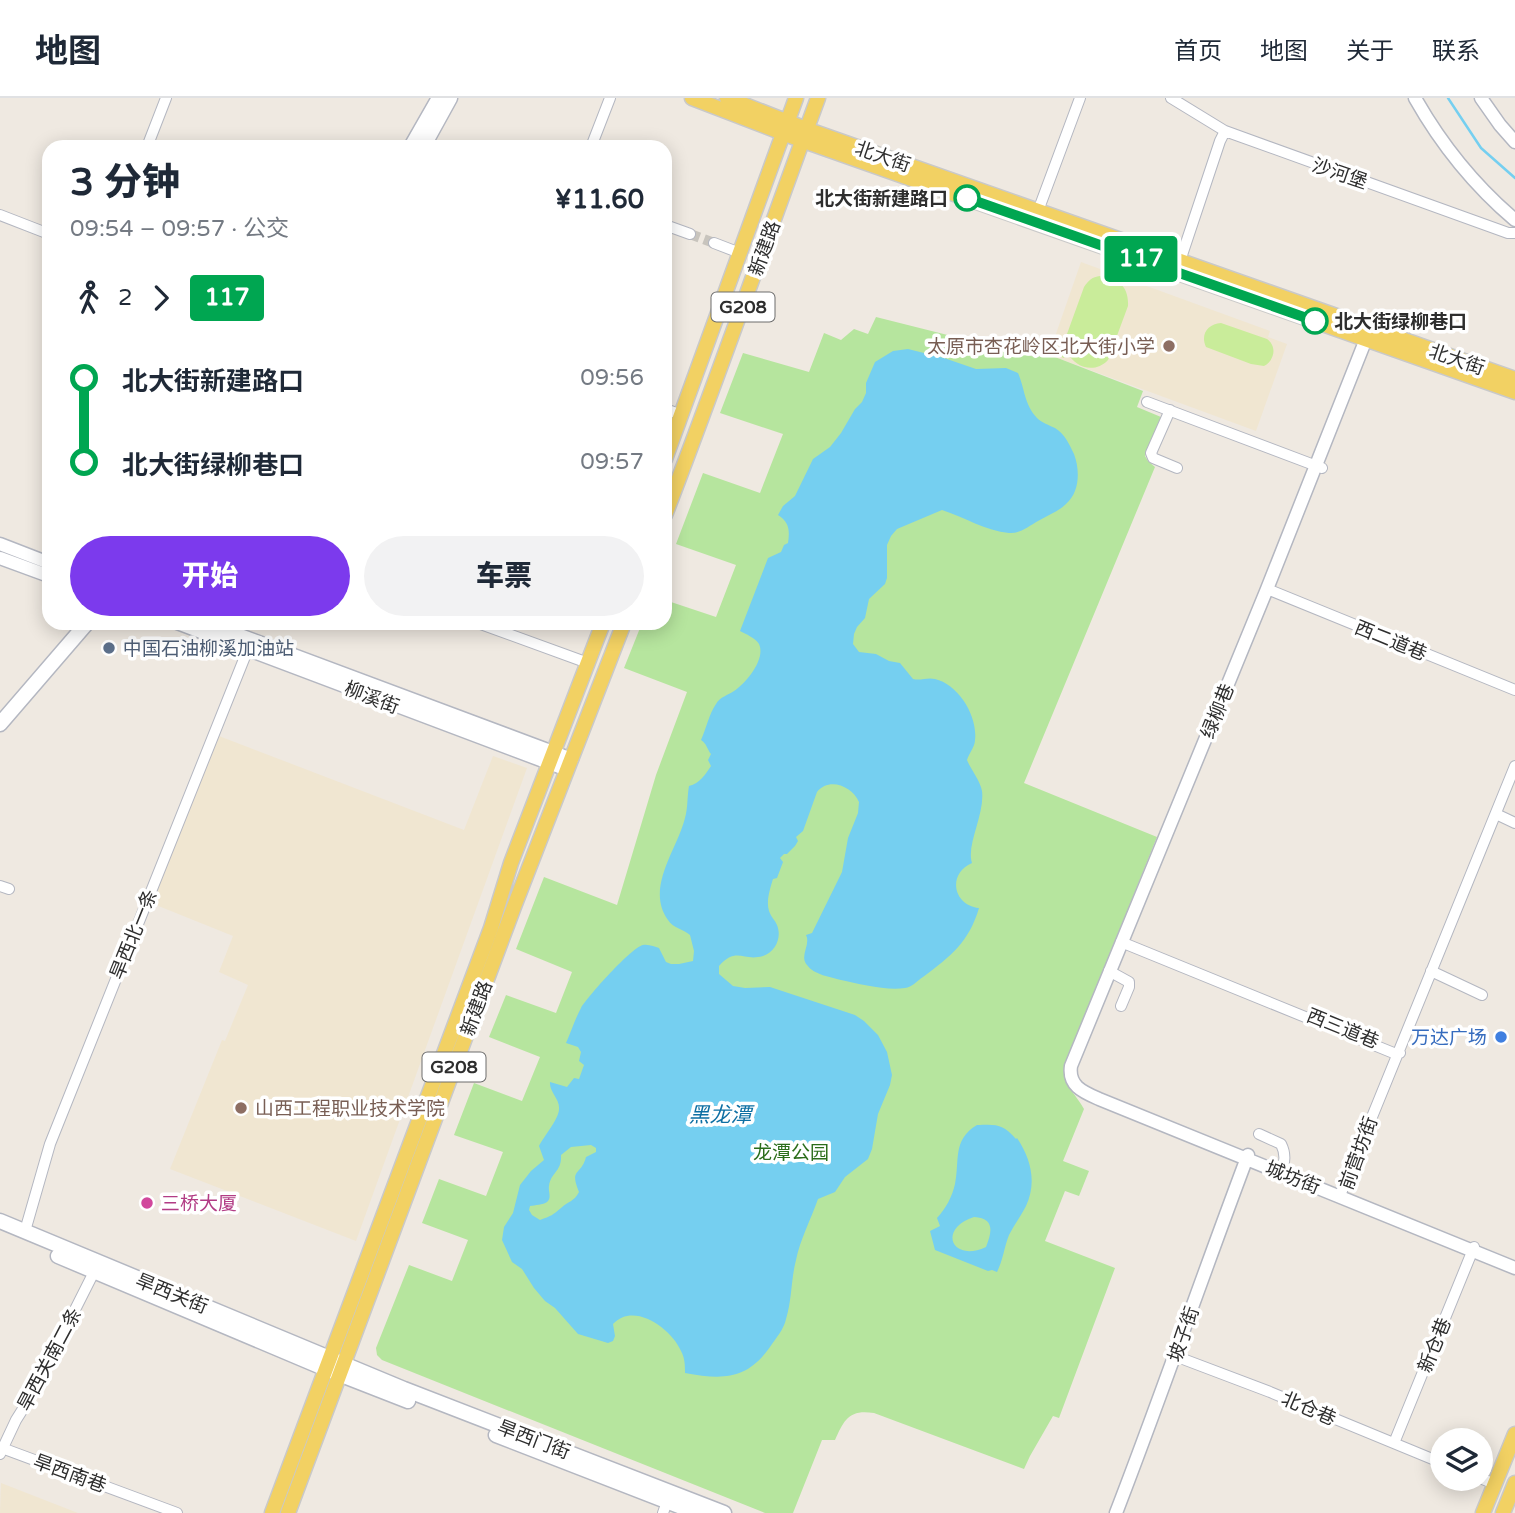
<!DOCTYPE html>
<html lang="zh">
<head>
<meta charset="utf-8">
<style>
	:root { --surface:#fff; --page:#f2f2f3; --text:#1f2937; --muted:#747a83; --line:#e0e1e3; --accent:#7c3aed }
	body { margin:0; font-family:"Varela Round","Noto Sans SC",sans-serif; background:var(--page); color:var(--text); height:100vh; display:flex; flex-direction:column; font-size:26px; white-space:nowrap }
	* { box-sizing:border-box; margin:0 }
	p { font-size:23px; color:var(--muted) }
	.icon { flex:none; width:38px; height:38px; fill:none; stroke:currentColor; stroke-width:2; stroke-linecap:round; stroke-linejoin:round }
	.map { position:relative; flex:1; overflow:hidden }
	.panel { position:absolute; left:42px; top:42px; width:630px; height:490px; display:flex; flex-direction:column; background:var(--surface); border-radius:21px; box-shadow:0 4px 18px #0003 }
	.panel>* { flex:none }
	.badge { padding:0 14px; border-radius:5px; font-size:24px; line-height:46px }
	.fabs { position:absolute; left:1430px; top:1330px; display:grid; gap:14px }
	.fabs a { display:grid; place-items:center; width:63px; height:63px; border-radius:50%; background:var(--surface); box-shadow:0 4px 18px #0003; font-size:35px }
	.map>.badge { position:absolute; translate:-50% -50%; box-shadow:0 0 0 4px #fff }
	.legs { display:flex; align-items:center; gap:10px; height:77px; padding:0 28px; font-size:23px }
	.legs p { margin-inline-start:auto }
	.head { display:flex; align-items:center; justify-content:space-between; height:119px; padding:0 28px }
	h1 { font-size:38px; font-weight:800; line-height:52px }
	.action { display:flex; gap:14px; margin-top:auto; padding:14px 28px }
	.action a { flex:1; height:80px; border-radius:42px; background:var(--accent); color:#fff; font-size:28px; font-weight:800; line-height:80px; text-align:center }
	.action a+a { background:var(--page); color:var(--text) }
	ul { padding:0 28px; list-style:none }
	li { display:flex; align-items:center; gap:24px; height:84px; font-size:26px }
	li i { display:grid; place-items:center; width:10px; height:100%; margin:0 9px; background:currentColor }
	li i::after { content:''; width:18px; height:18px; margin:-9px; border:5px solid; border-radius:50%; background:var(--surface) }
	li p { margin-inline-start:auto }
	li:first-child i { background:linear-gradient(#0000 50%,currentColor 0) }
	li:last-child i { background:linear-gradient(currentColor 50%,#0000 0) }
	header { display:flex; align-items:center; gap:42px; box-sizing:border-box; height:98px; padding:0 35px; background:var(--surface); border-bottom:2px solid var(--line) }
	header strong { font-size:33px }
	nav { display:flex; gap:38px; margin-inline-start:auto; font-size:24px }
	.map>svg:first-child { display:block }
</style>
</head>
<body>
<header>
<strong>地图</strong>
<nav><a>首页</a><a>地图</a><a>关于</a><a>联系</a></nav>
</header>
<div class="map">
<svg width="1515" height="1415" viewBox="0 0 1515 1415">
	<rect width="100%" height="100%" fill="#efe9e1"/>
	<!-- education -->
	<path fill="#f0e6d1" d="M1081,164L1270,233L1268,239L1287,246L1256,333L1055,259L1051,250Z
		M219,638L464,732L493,658L527,670L356,1143L170,1071L222,942L225,943L248,887L219,874L233,838L151,805Z
		M1,1385L78,1415H0Z"/>
	<!-- green -->
	<path fill="#b6e59e" d="M876,219L1035,259L1042,258L1055,259L1143,293L1137,309L1161,319L1145,358L1148,363L1155,369L1024,685L1157,739L1065,968C1062,987 1076,996 1084,1011L1063,1063L1089,1073L1079,1098L1065,1093L1045,1143L1115,1170L1059,1320L1053,1318L1030,1358L1024,1371L874,1315C849,1311 844,1322 835,1342H822L793,1415H765L382,1262L377,1257L376,1250L409,1167L452,1183L468,1142L422,1125L439,1081L486,1098L503,1054L454,1037L474,985L522,1003L540,959L489,939L506,897L556,915L572,874L516,851L544,779L617,807L656,677L687,594L624,570L642,525H665V502L716,519L736,467L676,446L703,375L760,395L783,336L720,315L743,255L809,274L824,235L841,242L854,231L868,236Z"/>
	<!-- pitch -->
	<path fill="#c9ec9a" d="M1100,178C1119,180 1129,189 1128,208L1108,262C1095,276 1075,270 1067,254L1064,260L1059,258L1084,189C1089,182 1092,179 1100,178Z
		M1221,225L1267,241C1277,248 1275,262 1264,268L1251,266L1206,249C1200,236 1208,226 1221,225Z"/>
	<!-- water -->
	<path fill="#75cff0" fill-rule="evenodd" d="M908,251L944,260L976,271L1006,270L1018,275C1025,291 1024,306 1037,320C1042,325 1049,327 1055,330C1065,336 1069,346 1074,356C1080,372 1080,394 1066,406C1058,414 1048,417 1038,423C1029,428 1020,436 1009,435C986,433 964,419 942,412L897,431L891,438L887,447V480L885,486L869,501L865,520L857,529L854,536L853,546L859,554L876,556L889,563L900,565L913,581C921,583 927,579 935,581C958,586 978,618 975,642C975,649 969,655 967,662C971,672 980,682 982,693C985,716 966,747 972,765C947,776 953,807 979,810C969,844 951,858 923,879C917,883 912,889 905,890C887,893 859,886 841,882C831,879 814,877 807,867C799,858 811,847 806,837L812,835L842,774L848,740L858,715L859,704C852,688 829,679 817,694L803,733L796,739L798,743L795,748L787,756H784L780,760L783,764L777,780L773,781C770,791 766,803 769,813C771,819 775,822 777,827C782,839 776,854 763,858C743,864 737,848 719,868V876L733,888L745,890L770,889L855,917L864,923L878,937L887,954L892,977L890,987L878,1016L872,1051L868,1061L845,1079L835,1094L818,1101C811,1121 800,1142 796,1162C791,1181 792,1202 786,1221C784,1231 776,1240 770,1249C747,1282 723,1282 685,1275C685,1268 685,1260 681,1253C672,1231 634,1203 613,1226L615,1238L613,1243L608,1245L578,1236L555,1210L545,1203L534,1190L522,1171L512,1164L502,1142L504,1129L513,1115L520,1087L531,1073L544,1062L539,1048C544,1038 559,1021 559,1011C560,1001 549,994 550,984L567,989L574,980L579,981L584,967L579,963L581,954L578,949L566,945C571,934 575,921 581,910C588,898 632,849 643,847C649,846 655,849 659,850L666,864L671,866H679L693,863L694,853L690,837C683,831 673,830 668,822C645,790 677,752 685,720C688,710 687,699 689,688C700,685 705,677 711,668L708,662L711,656C707,651 707,646 701,642C706,631 709,616 716,606C720,599 728,597 734,593C746,585 766,561 759,546C755,540 746,536 740,533L768,460L781,454L784,447L788,445C790,432 789,424 778,417L783,408L795,398L813,361L830,349L841,335L855,311L862,304L866,295V285L875,264L893,253ZM591,1047L596,1050V1054L586,1059C581,1078 569,1070 579,1094C574,1104 568,1103 561,1110C553,1117 551,1118 540,1122L532,1117L529,1112L530,1108C535,1107 543,1107 547,1104C552,1100 548,1093 549,1088C551,1074 562,1074 561,1057L571,1049Z
		M977,1027C997,1026 1003,1026 1016,1041L1017,1040C1031,1061 1037,1084 1026,1108C1021,1118 1014,1127 1009,1137C1004,1150 1003,1162 997,1174L992,1172L988,1173L935,1152L930,1133L940,1128L937,1120C946,1110 952,1099 955,1086C960,1062 952,1042 977,1027ZM974,1119C995,1120 992,1134 986,1149C952,1165 937,1131 974,1119Z"/>
	<g fill="none" stroke-linecap="round" stroke-linejoin="round">
		<!-- stream -->
		<path stroke="#75cff0" stroke-width="2.5" d="M1448,0L1481,50L1515,80"/>
		<!-- minor-tunnel -->
		<path stroke="#c8c4bd" stroke-width="10" stroke-dasharray="10 5" stroke-linecap="butt" d="M690,136L714,145"/>
		<!-- minor casing -->
		<g stroke="#b4b7c1" stroke-width="12">
			<path id="minor" d="M1171,0L1225,33L1508,135H1515
				M147,49L166,0
				M591,49L610,0
				M1038,113L1080,0
				M0,117L49,136
				M665,127L690,136
				M714,145L740,155
				M1180,163L1220,43L1225,33
				M1147,304L1322,370
				M665,311L682,317
				M1170,312L1151,355L1153,360L1177,370
				M1267,491L1515,592
				M478,525L588,565
				M1496,716L1515,725
				M0,788L9,791
				M1121,844L1396,956L1400,955
				M1109,873L1129,884V889L1121,908
				M1431,873L1482,897
				M1259,1036L1281,1046C1286,1056 1285,1064 1281,1075
				M1341,1099V1095L1515,668
				M25,1133L50,1046L250,546
				M1175,1258L1270,1294L1442,1365
				M1394,1345L1474,1149
				M2,1350L177,1415
				M0,1356L16,1322L33,1295L96,1170
				M1480,1380L1495,1386
				M663,1415L669,1398"/>
		</g>
		<!-- tertiary casing -->
		<g stroke="#b4b7c1" stroke-width="15">
			<path id="tertiary" d="M1415,0C1441,46 1475,88 1515,122
				M1481,0L1500,27L1515,44
				M1366,241L1267,491L1071,968C1068,988 1083,994 1099,1001L1515,1170
				M0,446L49,465
				M0,460L49,478
				M177,525L567,672
				M208,525L572,661
				M1116,1415C1162,1296 1203,1176 1248,1057"/>
		</g>
		<!-- secondary casing -->
		<g stroke="#b4b7c1" stroke-width="17">
			<path id="secondary" d="M411,49L439,0
				M423,49L450,0
				M0,626L87,525
				M0,1123L404,1291L724,1415
				M58,1158L326,1271L408,1303
				M496,1337L697,1415"/>
		</g>
		<!-- primary casing -->
		<g stroke="#c9c9c9" stroke-width="17">
			<path id="primary" d="M692,0L801,42L1515,294
				M727,0L806,31L1515,281
				M665,361L796,0
				M665,417C718,279 767,139 818,0
				M272,1415L491,830L511,765L603,525
				M288,1415L515,806L624,525
				M1483,1415L1515,1336
				M1503,1415L1515,1385"/>
		</g>
		<!-- minor -->
		<use href="#minor" stroke="#fff" stroke-width="10"/>
		<!-- tertiary -->
		<use href="#tertiary" stroke="#fff" stroke-width="12"/>
		<!-- secondary -->
		<use href="#secondary" stroke="#fff" stroke-width="14"/>
		<!-- primary -->
		<use href="#primary" stroke="#f2d163" stroke-width="14"/>
	</g>
	<g fill="none" stroke-linecap="round" stroke-linejoin="round">
		<!-- line-1 casing -->
		<g stroke="#fff" stroke-width="16">
			<path id="line-1" d="M967,100L1315,223"/>
		</g>
		<!-- line-1 -->
		<use href="#line-1" stroke="#00a651" stroke-width="10"/>
	</g>
	<!-- markers -->
	<g fill="#fff" stroke="#00a651" stroke-width="3.5">
		<circle cx="967" cy="100" r="12"/>
		<circle cx="1315" cy="223" r="12"/>
	</g>
	<g fill="#8d6e63" stroke="#fff" stroke-width="2.5">
		<circle cx="1169" cy="248" r="7"/>
		<circle cx="241" cy="1010" r="7"/>
	</g>
	<circle fill="#5c6f8a" stroke="#fff" stroke-width="2.5" cx="109" cy="550" r="7"/>
	<circle fill="#3f7fe0" stroke="#fff" stroke-width="2.5" cx="1501" cy="939" r="7"/>
	<circle fill="#d1479c" stroke="#fff" stroke-width="2.5" cx="147" cy="1105" r="7"/>
	<g text-anchor="middle" stroke-width="7" stroke-linejoin="round" paint-order="stroke">
		<!-- shield labels -->
		<g fill="#fff" stroke="#6d6d6d" stroke-width="2">
			<rect x="711.5" y="194.5" width="63" height="29" rx="5"/>
			<rect x="422.5" y="954.5" width="63" height="29" rx="5"/>
		</g>
		<g font-size="18" font-weight="bold" fill="#2e2e2e">
			<text x="743" y="215">G208</text>
			<text x="454" y="975">G208</text>
		</g>
		<!-- street labels -->
		<g font-size="19" fill="#2e2e2e" stroke="#fff">
			<text transform="translate(883 58) rotate(19)" y="7">北大街</text>
			<text transform="translate(1340 75) rotate(19)" y="7">沙河堡</text>
			<text transform="translate(764 150) rotate(-70)" y="7">新建路</text>
			<text transform="translate(1457 261) rotate(19)" y="7">北大街</text>
			<text transform="translate(1391 542) rotate(22)" y="7">西二道巷</text>
			<text transform="translate(372 599) rotate(21)" y="7">柳溪街</text>
			<text transform="translate(1217 613) rotate(-68)" y="7">绿柳巷</text>
			<text transform="translate(133 836) rotate(-68)" y="7">旱西北一条</text>
			<text transform="translate(476 910) rotate(-70)" y="7">新建路</text>
			<text transform="translate(1343 930) rotate(22)" y="7">西三道巷</text>
			<text transform="translate(1358 1055) rotate(-70)" y="7">前营坊街</text>
			<text transform="translate(1293 1079) rotate(22)" y="7">城坊街</text>
			<text transform="translate(172 1195) rotate(22)" y="7">旱西关街</text>
			<text transform="translate(1183 1236) rotate(-71)" y="7">坡子街</text>
			<text transform="translate(1434 1247) rotate(-68)" y="7">新仓巷</text>
			<text transform="translate(49 1261) rotate(-62)" y="7">旱西关南二条</text>
			<text transform="translate(1309 1310) rotate(23)" y="7">北仓巷</text>
			<text transform="translate(534 1341) rotate(21)" y="7">旱西门街</text>
			<text transform="translate(70 1375) rotate(20)" y="7">旱西南巷</text>
		</g>
		<!-- stop labels -->
		<g font-size="19" font-weight="bold" fill="#2e2e2e" stroke="#fff" text-anchor="end">
			<text x="948" y="107">北大街新建路口</text>
			<text x="1334" y="230" text-anchor="start">北大街绿柳巷口</text>
		</g>
		<!-- education labels -->
		<g font-size="19" fill="#785e54" stroke="#fff" text-anchor="end">
			<text x="1155" y="255">太原市杏花岭区北大街小学</text>
			<text x="255" y="1017" text-anchor="start">山西工程职业技术学院</text>
		</g>
		<!-- service labels -->
		<g font-size="19" fill="#4e5e75" stroke="#fff" text-anchor="start">
			<text x="123" y="557">中国石油柳溪加油站</text>
		</g>
		<!-- shop labels -->
		<g font-size="19" fill="#366cbe" stroke="#fff" text-anchor="end">
			<text x="1487" y="946">万达广场</text>
		</g>
		<!-- park labels -->
		<g font-size="19" fill="#2c6e1b" stroke="#fff">
			<text x="791" y="1061">龙潭公园</text>
		</g>
		<!-- hotel labels -->
		<g font-size="19" fill="#b23c85" stroke="#fff" text-anchor="start">
			<text x="161" y="1112">三桥大厦</text>
		</g>
		<!-- water labels -->
		<g font-size="21" font-style="italic" fill="#0d6fa3" stroke="#fff">
			<text x="720" y="1024">黑龙潭</text>
		</g>
	</g>
</svg>
<div class="fabs">
<a><svg class="icon" aria-label="layers" viewBox="0 0 24 24"><path d="M12 4l9 5-9 5-9-5zM3 14l9 5 9-5"/></svg></a>
</div>
<b class="badge" style="left:1141px;top:161px;background:#00a651;color:#fff">117</b>
<section class="panel">
<div class="head"><div><h1>3 分钟</h1><p>09:54 – 09:57 · 公交</p></div><b>¥11.60</b></div>
<div class="legs"><svg class="icon" aria-label="walk" viewBox="0 0 24 24"><circle cx="13" cy="4" r="2"/><path d="M13 8l-2 6 4 7M11 14l-3 7M7 12l3-4h3l4 4"/></svg>2<svg class="icon" aria-label="forward" viewBox="0 0 24 24"><path d="M9 5l7 7-7 7"/></svg><b class="badge" style="background:#00a651;color:#fff">117</b></div>
<ul>
<li><i style="color:#00a651"></i><b>北大街新建路口</b><p>09:56</p></li>
<li><i style="color:#00a651"></i><b>北大街绿柳巷口</b><p>09:57</p></li>
</ul>
<div class="action"><a>开始</a><a>车票</a></div>
</section>
</div>
</body>
</html>
